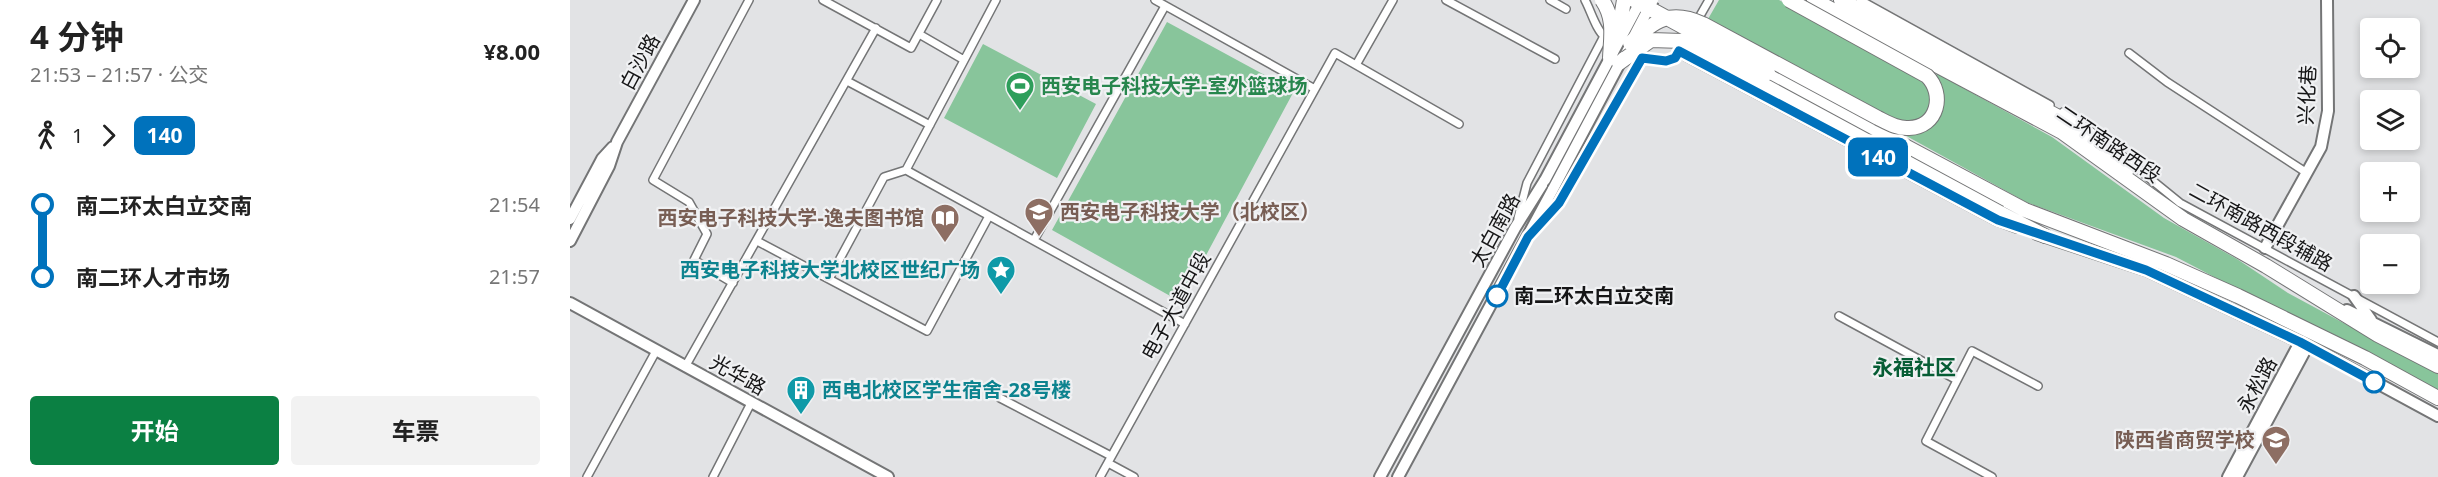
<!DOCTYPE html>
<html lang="zh">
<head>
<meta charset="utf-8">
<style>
	:root { --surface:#fff; --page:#f2f2f2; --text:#222; --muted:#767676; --accent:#0b8043 }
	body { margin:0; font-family:"Noto Sans","Noto Sans SC",sans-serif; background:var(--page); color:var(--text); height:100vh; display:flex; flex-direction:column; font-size:22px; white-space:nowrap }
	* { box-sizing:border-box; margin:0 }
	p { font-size:20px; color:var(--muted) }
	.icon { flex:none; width:33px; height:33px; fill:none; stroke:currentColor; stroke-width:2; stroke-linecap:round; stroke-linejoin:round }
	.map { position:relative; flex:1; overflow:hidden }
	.details { display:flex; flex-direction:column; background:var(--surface); width:570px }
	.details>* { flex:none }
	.badge { padding:0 12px; border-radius:9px; font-size:21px; line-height:39px }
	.controls { position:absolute; left:1790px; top:18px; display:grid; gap:12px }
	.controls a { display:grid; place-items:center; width:60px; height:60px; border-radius:6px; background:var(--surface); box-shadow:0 3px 9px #0003; font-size:30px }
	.map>.badge { position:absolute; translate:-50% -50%; box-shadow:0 0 0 3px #fff }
	.legs { display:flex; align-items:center; gap:9px; height:66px; padding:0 30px; font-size:20px }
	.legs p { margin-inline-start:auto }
	.summary { display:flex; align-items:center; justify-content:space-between; height:102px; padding:0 30px }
	h1 { font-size:33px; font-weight:700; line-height:45px }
	.button { display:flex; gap:12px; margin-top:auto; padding:12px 30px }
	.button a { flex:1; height:69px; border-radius:6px; background:var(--accent); color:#fff; font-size:24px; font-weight:700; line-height:69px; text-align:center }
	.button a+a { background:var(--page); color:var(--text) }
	ul { padding:0 30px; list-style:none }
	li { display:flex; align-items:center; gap:21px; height:72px; font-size:22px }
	li i { display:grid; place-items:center; width:9px; height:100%; margin:0 8px; background:currentColor }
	li i::after { content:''; width:15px; height:15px; margin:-8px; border:4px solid; border-radius:50%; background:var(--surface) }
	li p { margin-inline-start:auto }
	li:first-child i { background:linear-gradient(#0000 50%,currentColor 0) }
	li:last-child i { background:linear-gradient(currentColor 50%,#0000 0) }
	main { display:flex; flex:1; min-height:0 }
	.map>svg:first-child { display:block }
</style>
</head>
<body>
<main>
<section class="details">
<div class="summary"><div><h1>4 分钟</h1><p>21:53 – 21:57 · 公交</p></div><b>¥8.00</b></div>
<div class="legs"><svg class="icon" aria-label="walk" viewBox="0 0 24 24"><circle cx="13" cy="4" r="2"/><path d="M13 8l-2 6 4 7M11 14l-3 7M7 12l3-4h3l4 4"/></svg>1<svg class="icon" aria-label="forward" viewBox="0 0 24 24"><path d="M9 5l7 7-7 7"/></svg><b class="badge" style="background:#0072bc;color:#fff">140</b></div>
<ul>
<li><i style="color:#0072bc"></i><b>南二环太白立交南</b><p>21:54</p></li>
<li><i style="color:#0072bc"></i><b>南二环人才市场</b><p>21:57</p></li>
</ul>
<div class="button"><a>开始</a><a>车票</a></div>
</section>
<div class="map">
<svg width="1868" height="477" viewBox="0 0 1868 477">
	<rect width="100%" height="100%" fill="#e2e3e5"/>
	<!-- green -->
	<path fill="#88c59b" d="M1149,0H1209L1355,80L1361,90L1362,108L1345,123L1327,121L1138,19Z
		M597,22L724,91L611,302L482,230Z
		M413,44L526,104L487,178L374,118Z
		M1366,73L1482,137L1594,218L1667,259L1718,293L1868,374V394L1606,257L1456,202L1331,133L1373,100V91Z"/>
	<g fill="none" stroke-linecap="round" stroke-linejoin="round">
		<!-- street casing -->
		<g stroke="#747576" stroke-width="10">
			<path id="street" d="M253,0L341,48L367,0
				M585,0L745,89
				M876,0L985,59
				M980,0L996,9
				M1015,0C1021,11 1026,30 1035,37C1053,52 1083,64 1105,58L1111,49
				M1290,0L1480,105
				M1127,21L1139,0
				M349,34L394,60
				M1559,53L1597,82L1737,173
				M786,65L889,124
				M277,81L360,125
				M1493,112L1506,119L1530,139
				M1546,151L1610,203L1868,342
				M336,170L615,324
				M948,218L957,183L1034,36
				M964,231L989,203L1072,58
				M464,240L595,6
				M187,241L357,331L419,216
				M259,279L314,177L336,170L426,0
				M163,283L124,260L137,234L119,202L83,180L179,0
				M1269,316L1387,380
				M115,367L306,28
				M430,398L541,456
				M538,463L564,477
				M17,477L86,351
				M143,477L181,403
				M530,477L765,53L786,65L823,0
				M1422,477L1356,441L1402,351L1468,386"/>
		</g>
		<!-- secondary casing -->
		<g stroke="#747576" stroke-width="14">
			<path id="secondary" d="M1109,51L1428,220L1447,227
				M0,219L32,159L43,147
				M1467,234L1576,270L1730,342L1658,477
				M0,241L39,166L47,142L124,0
				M1695,248L1751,147L1758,111L1757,0
				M1784,296L1801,320
				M0,303L318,477
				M1777,310L1868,355
				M1726,339L1868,416
				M1667,477L1737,347"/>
		</g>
		<!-- primary casing -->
		<g stroke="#747576" stroke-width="14">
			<path id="primary" d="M810,477L945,228L975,180
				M828,477L983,189"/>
		</g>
		<!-- highway casing -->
		<g stroke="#747576" stroke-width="16">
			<path id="highway" d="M1244,0L1492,132L1613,219L1696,266L1808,335L1868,366
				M1271,0L1496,121L1519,142
				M1198,73L1455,210L1596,264L1668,296L1795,358L1868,398
				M1528,137L1556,172
				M1430,213L1475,236"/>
		</g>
		<!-- street -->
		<use href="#street" stroke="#fff" stroke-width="7"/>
		<!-- secondary -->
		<use href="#secondary" stroke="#fff" stroke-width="10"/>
		<!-- primary -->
		<use href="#primary" stroke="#fff" stroke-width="10"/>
		<!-- highway -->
		<use href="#highway" stroke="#fff" stroke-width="14"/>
		<!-- primary-bridge casing -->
		<g stroke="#747576" stroke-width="14" stroke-linecap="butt">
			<path id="primary-bridge" d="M1063,38L1083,0
				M975,180L1071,0
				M983,189L1053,57"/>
		</g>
		<!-- highway-bridge casing -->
		<g stroke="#747576" stroke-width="16" stroke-linecap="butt">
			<path id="highway-bridge" d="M1032,0C1045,19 1041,36 1040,58
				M1064,0L1198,73
				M1048,36L1054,0
				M1060,43C1086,20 1100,9 1133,24L1308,118C1318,123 1328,129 1339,128C1368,127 1375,94 1357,76L1219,0
				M1049,63L1081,40L1112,41L1430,213"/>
		</g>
		<!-- primary-bridge -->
		<use href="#primary-bridge" stroke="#fff" stroke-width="10"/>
		<!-- highway-bridge -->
		<use href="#highway-bridge" stroke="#fff" stroke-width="14"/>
	</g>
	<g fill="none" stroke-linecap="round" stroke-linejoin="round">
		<!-- line-1 casing -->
		<g stroke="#fff" stroke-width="14">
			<path id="line-1" d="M927,296L958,237L989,203L1072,58L1096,61L1105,58L1109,51L1428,220L1576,270L1730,342L1804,382"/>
		</g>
		<!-- line-1 -->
		<use href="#line-1" stroke="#0072bc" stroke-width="9"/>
	</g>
	<!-- icons -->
	<defs>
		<g id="stadium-pin" transform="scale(1.5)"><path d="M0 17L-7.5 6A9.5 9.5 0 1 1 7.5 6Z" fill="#2e9e5b" stroke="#f0f1f3"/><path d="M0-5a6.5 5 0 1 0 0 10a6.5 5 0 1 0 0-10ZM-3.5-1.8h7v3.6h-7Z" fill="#fff"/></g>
		<g id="university-pin" transform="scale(1.5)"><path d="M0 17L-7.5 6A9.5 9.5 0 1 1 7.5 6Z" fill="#8d6e63" stroke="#f0f1f3"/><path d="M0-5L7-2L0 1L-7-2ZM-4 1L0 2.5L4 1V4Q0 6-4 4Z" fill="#fff"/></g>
		<g id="library-pin" transform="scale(1.5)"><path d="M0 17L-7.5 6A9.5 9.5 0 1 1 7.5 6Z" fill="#8d6e63" stroke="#f0f1f3"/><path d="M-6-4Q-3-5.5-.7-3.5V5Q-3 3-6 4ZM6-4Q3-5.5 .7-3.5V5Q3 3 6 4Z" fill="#fff"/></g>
		<g id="sight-pin" transform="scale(1.5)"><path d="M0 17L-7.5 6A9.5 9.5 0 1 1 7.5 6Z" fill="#0f9aa8" stroke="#f0f1f3"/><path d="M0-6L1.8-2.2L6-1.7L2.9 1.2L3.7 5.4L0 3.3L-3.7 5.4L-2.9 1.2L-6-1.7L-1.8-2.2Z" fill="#fff"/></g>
		<g id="building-pin" transform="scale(1.5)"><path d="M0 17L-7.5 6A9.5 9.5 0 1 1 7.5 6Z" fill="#0f9aa8" stroke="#f0f1f3"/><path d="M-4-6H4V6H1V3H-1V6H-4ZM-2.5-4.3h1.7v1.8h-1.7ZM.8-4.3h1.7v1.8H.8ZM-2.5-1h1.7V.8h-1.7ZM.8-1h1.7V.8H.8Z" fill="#fff"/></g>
	</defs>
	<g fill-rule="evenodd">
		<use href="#stadium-pin" x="450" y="86"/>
		<use href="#university-pin" x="469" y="212"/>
		<use href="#library-pin" x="375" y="218"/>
		<use href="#sight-pin" x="431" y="270"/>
		<use href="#building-pin" x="231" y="390"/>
		<use href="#university-pin" x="1706" y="440"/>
	</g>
	<!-- markers -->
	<g fill="#fff" stroke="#0072bc" stroke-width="3">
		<circle cx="927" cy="296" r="10"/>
		<circle cx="1804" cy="382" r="10"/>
	</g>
	<g text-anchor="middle" stroke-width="4.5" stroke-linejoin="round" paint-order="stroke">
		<!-- street labels -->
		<g font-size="20" fill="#161617" stroke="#f0f1f3">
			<text transform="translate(70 62) rotate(-62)" y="7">白沙路</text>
			<text transform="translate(1737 95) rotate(-87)" y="7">兴化巷</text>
			<text transform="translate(1539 144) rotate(34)" y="7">二环南路西段</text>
			<text transform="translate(1691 227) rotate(29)" y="7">二环南路西段辅路</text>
			<text transform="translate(925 230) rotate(-61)" y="7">太白南路</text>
			<text transform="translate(606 306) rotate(-61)" y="7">电子大道中段</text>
			<text transform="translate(168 375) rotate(29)" y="7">光华路</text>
			<text transform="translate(1687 385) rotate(-62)" y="7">永松路</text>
		</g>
		<!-- leisure labels -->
		<g font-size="20" font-weight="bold" fill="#27864d" stroke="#f0f1f3" text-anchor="start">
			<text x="471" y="93">西安电子科技大学-室外篮球场</text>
		</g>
		<!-- education labels -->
		<g font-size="20" font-weight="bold" fill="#785e54" stroke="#f0f1f3" text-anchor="end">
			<text x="490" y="219" text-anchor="start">西安电子科技大学（北校区）</text>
			<text x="354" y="225">西安电子科技大学-逸夫图书馆</text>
			<text x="1685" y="447">陕西省商贸学校</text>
		</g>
		<!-- culture labels -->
		<g font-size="20" font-weight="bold" fill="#0d838f" stroke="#f0f1f3" text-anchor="end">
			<text x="410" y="277">西安电子科技大学北校区世纪广场</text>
			<text x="252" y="397" text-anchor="start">西电北校区学生宿舍-28号楼</text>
		</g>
		<!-- stop labels -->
		<g font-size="20" font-weight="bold" fill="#161617" stroke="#f0f1f3" text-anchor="start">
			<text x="944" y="303">南二环太白立交南</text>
		</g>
		<!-- neighbourhood labels -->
		<g font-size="21" font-weight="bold" fill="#075d35" stroke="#f0f1f3">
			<text x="1344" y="375">永福社区</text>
		</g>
	</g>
</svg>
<div class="controls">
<a><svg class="icon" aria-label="locate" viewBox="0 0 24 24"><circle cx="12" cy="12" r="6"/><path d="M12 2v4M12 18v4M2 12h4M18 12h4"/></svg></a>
<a><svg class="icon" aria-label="layers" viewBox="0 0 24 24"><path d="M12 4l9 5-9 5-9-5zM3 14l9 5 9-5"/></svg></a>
<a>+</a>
<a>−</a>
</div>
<b class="badge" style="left:1308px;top:157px;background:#0072bc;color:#fff">140</b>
</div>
</main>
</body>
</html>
